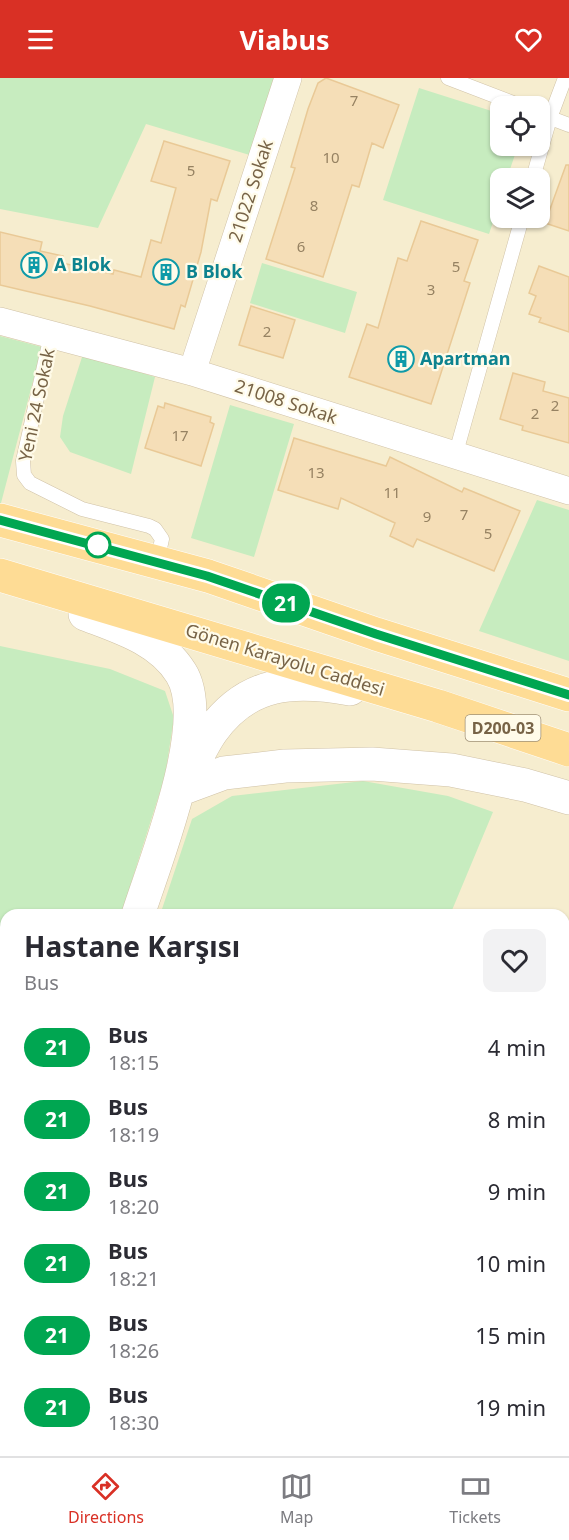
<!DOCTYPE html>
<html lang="en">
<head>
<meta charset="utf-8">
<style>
	:root { --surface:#fff; --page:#f2f2f3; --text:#2b2b33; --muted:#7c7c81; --line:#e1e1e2; --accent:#d93025 }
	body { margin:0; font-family:"Noto Sans",sans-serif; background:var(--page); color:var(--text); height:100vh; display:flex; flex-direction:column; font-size:22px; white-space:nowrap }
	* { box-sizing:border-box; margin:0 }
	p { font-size:20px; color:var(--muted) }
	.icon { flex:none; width:33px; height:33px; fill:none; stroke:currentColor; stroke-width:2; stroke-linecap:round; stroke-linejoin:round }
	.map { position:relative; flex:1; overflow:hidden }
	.drawer { position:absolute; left:0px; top:831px; width:570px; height:548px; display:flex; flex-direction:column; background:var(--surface); border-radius:18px 18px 0 0; box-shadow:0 2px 4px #0004 }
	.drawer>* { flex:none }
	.badge { padding:0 12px; border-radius:20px; font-size:21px; line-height:39px }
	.controls { position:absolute; left:490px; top:18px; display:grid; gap:12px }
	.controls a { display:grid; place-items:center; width:60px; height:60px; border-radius:12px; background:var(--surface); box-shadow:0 2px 4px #0004; font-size:30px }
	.map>.badge { position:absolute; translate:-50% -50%; box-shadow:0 0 0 3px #fff }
	.round { display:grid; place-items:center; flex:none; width:63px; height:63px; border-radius:12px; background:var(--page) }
	.overview { display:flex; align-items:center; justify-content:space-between; height:102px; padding:0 24px }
	h1 { font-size:28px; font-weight:700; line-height:45px }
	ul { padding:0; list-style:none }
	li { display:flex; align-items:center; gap:18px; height:72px; padding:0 24px }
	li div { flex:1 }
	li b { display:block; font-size:22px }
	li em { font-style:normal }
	li .badge { min-width:66px; font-weight:700; text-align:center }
	header { display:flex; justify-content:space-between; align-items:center; height:78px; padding:0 24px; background:var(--accent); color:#fff; font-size:27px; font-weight:700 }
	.tabs { display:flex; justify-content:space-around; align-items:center; height:84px; border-top:2px solid var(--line); background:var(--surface); font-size:16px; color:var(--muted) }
	.tabs a { display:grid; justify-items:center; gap:3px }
	.tabs .active { color:var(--accent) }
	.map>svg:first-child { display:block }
</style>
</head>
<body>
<header><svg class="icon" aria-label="menu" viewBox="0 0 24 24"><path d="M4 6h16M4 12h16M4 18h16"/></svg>Viabus<svg class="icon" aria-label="heart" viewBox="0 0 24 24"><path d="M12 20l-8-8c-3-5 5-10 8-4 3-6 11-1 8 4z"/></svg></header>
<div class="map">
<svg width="569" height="1378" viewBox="0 0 569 1378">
	<rect width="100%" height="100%" fill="#fef9e1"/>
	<!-- residential -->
	<path fill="#f6edcf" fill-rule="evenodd" d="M0,0H569V1378H0ZM501,28H540V68H501ZM501,100H540V140H501ZM6,837H564V1372H6Z"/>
	<!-- education -->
	<path fill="#f6defa" d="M191,1373H491L489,1378H198Z"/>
	<!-- green -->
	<path fill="#c7ecbf" d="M0,0H279L253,78L146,46L98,150L0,131Z
		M419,10L501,36V68H518L507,100H501V120L489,156L383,122Z
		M262,185L357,214L345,255L250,225Z
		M0,258L42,269L1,425H0Z
		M83,276L155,299L131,396L70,374L60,359L63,338Z
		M230,327L294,346L254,479L191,460Z
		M537,422L569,432V583L479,553Z
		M0,568L110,591L165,613L174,640L165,698L121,837H6V907L0,906Z
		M363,703L448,718L493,734L450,837H160L192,741L232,718Z
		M0,1265L6,1267V1372H180L186,1378H0Z
		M376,1373H481L479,1378H401Z"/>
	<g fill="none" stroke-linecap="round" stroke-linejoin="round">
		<!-- stream -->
		<path stroke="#9ac2db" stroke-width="8" d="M0,1319L6,1323
			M72,1372L80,1378"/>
	</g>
	<!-- building -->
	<path fill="#f5deb7" stroke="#e9c996" stroke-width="1.5" d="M326,0L399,27L383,70L372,65L359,109L352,107L323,199L266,181L295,90L291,89L308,31L318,5Z
		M164,63L230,83L217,123L211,121L201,174L185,229L181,227L174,251L90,228L0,207V154L42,164L40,173L63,178L62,185L113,196L114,192L141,199L151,162L161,165L176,110L151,103Z
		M566,87H569V153L545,145Z
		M421,143L478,162L464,203L470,205L431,326L349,299L367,246L378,250L398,180L407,183Z
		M539,188L569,199V254L539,244L541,240L529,236L536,218L529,215Z
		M251,228L295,242L283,280L239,267Z
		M513,295L545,304L543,313L569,320V365L522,352L523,348L500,341Z
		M165,325L211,339L210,344L214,346L201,388L145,370L158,328L164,330Z
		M294,360L386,388L390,379L462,414L464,410L520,433L494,493L417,461L413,469L390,458L395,445L341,420L338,431L278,412Z"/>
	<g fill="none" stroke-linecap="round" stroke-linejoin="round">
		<!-- service casing -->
		<g stroke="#d0c2a7" stroke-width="15">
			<path id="service" d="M448,0L521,28
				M540,36L569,47
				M533,100L550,40L565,0
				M51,257L23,383L24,397L30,405L82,431L149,448L155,451L162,461L157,484
				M455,378L522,140
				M0,925L6,926
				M0,1003L6,1004
				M564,1136L569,1137"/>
		</g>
		<!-- minor casing -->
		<g stroke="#d0c2a7" stroke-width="28">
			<path id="minor" d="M0,243L192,294L569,413
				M192,294L288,0"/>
		</g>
		<!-- tertiary casing -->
		<g stroke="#d0c2a7" stroke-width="34">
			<path id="tertiary" d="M85,536C119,549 160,561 181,595C212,644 155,783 138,837
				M191,690C198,678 204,664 212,653C248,603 294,601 350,611
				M178,712L224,695L285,688L372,686L451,692L525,707L569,720
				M0,1101L6,1094"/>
		</g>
		<!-- trunk casing -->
		<g stroke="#fff" stroke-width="34">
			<path id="trunk" d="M0,442L208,498L376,556L569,617
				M0,497L438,628L569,672"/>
		</g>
		<!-- service -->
		<use href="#service" stroke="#fff" stroke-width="14"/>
		<!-- minor -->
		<use href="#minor" stroke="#fff" stroke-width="27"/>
		<!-- tertiary -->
		<use href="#tertiary" stroke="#fff" stroke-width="33"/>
		<!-- trunk -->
		<use href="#trunk" stroke="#fedc95" stroke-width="33"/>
	</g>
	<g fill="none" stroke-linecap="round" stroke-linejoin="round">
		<!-- line casing -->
		<g stroke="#fff" stroke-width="14">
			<path id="line" d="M0,442L207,498L376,556L569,617"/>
		</g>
		<!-- line -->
		<use href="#line" stroke="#00a651" stroke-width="9"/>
	</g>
	<!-- icons -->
	<defs>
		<g id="building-ring" transform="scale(1.35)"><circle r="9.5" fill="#fffbe9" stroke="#0f9aa8" stroke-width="1.5"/><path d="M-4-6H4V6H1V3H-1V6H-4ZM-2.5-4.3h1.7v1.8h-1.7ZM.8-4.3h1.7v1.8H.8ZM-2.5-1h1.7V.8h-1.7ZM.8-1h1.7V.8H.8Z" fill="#0f9aa8"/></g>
	</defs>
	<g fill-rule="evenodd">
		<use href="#building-ring" x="34" y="187"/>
		<use href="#building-ring" x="166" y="194"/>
		<use href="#building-ring" x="401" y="281"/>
	</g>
	<!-- markers -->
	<circle fill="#fff" stroke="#00a651" stroke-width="3" cx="98" cy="467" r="12"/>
	<g text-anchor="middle" stroke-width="4.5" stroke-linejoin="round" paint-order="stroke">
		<!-- number labels -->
		<g font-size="15" fill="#968262">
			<text x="354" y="28">7</text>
			<text x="331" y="85">10</text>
			<text x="191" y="98">5</text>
			<text x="314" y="133">8</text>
			<text x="301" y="174">6</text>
			<text x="456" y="194">5</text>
			<text x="431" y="217">3</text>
			<text x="267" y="259">2</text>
			<text x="555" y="333">2</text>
			<text x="535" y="341">2</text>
			<text x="180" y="363">17</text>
			<text x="316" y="400">13</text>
			<text x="392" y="420">11</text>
			<text x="464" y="442">7</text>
			<text x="427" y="444">9</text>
			<text x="488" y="461">5</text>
		</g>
		<!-- shield labels -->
		<rect fill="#fffbe9" stroke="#a09177" stroke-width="1.5" x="465.5" y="637" width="75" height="26" rx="4.5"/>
		<g font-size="16" font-weight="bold" fill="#776346">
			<text x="503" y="656">D200-03</text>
		</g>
		<!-- street labels -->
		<g font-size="18" fill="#776346" stroke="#fffbe9">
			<text transform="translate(251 113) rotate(-72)" y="6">21022 Sokak</text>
			<text transform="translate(286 324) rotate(18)" y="6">21008 Sokak</text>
			<text transform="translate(37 327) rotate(-78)" y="6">Yeni 24 Sokak</text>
			<text transform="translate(285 582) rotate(17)" y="6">Gönen Karayolu Caddesi</text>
		</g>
		<!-- culture labels -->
		<g font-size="18" font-weight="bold" fill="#0d838f" stroke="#fffbe9" text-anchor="start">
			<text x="54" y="193">A Blok</text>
			<text x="186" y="200">B Blok</text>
			<text x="420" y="287">Apartman</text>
		</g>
	</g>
</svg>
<div class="controls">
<a><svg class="icon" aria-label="locate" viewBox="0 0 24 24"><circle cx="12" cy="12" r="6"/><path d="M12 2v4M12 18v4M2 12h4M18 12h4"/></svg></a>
<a><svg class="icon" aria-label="layers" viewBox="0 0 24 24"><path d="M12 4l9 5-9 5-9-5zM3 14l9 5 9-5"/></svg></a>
</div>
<b class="badge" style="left:286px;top:525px;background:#00a651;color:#fff">21</b>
<section class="drawer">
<div class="overview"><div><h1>Hastane Karşısı</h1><p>Bus</p></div><a class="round"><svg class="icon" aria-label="heart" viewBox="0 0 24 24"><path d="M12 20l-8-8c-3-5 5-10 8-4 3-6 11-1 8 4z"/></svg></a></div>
<ul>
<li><span class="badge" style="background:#00a651;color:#fff">21</span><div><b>Bus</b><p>18:15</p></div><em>4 min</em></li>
<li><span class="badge" style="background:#00a651;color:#fff">21</span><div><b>Bus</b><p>18:19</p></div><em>8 min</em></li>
<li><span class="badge" style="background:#00a651;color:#fff">21</span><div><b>Bus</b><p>18:20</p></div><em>9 min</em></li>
<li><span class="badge" style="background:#00a651;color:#fff">21</span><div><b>Bus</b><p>18:21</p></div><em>10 min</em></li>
<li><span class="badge" style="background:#00a651;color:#fff">21</span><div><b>Bus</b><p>18:26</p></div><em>15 min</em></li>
<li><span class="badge" style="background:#00a651;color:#fff">21</span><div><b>Bus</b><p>18:30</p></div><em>19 min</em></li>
</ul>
</section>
</div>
<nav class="tabs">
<a class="active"><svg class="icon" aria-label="directions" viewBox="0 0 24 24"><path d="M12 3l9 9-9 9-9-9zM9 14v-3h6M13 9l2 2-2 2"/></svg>Directions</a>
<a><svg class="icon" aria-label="map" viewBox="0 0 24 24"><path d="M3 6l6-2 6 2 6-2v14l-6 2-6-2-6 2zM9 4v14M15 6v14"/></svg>Map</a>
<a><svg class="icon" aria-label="tickets" viewBox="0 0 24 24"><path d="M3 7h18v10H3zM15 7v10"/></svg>Tickets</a>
</nav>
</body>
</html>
